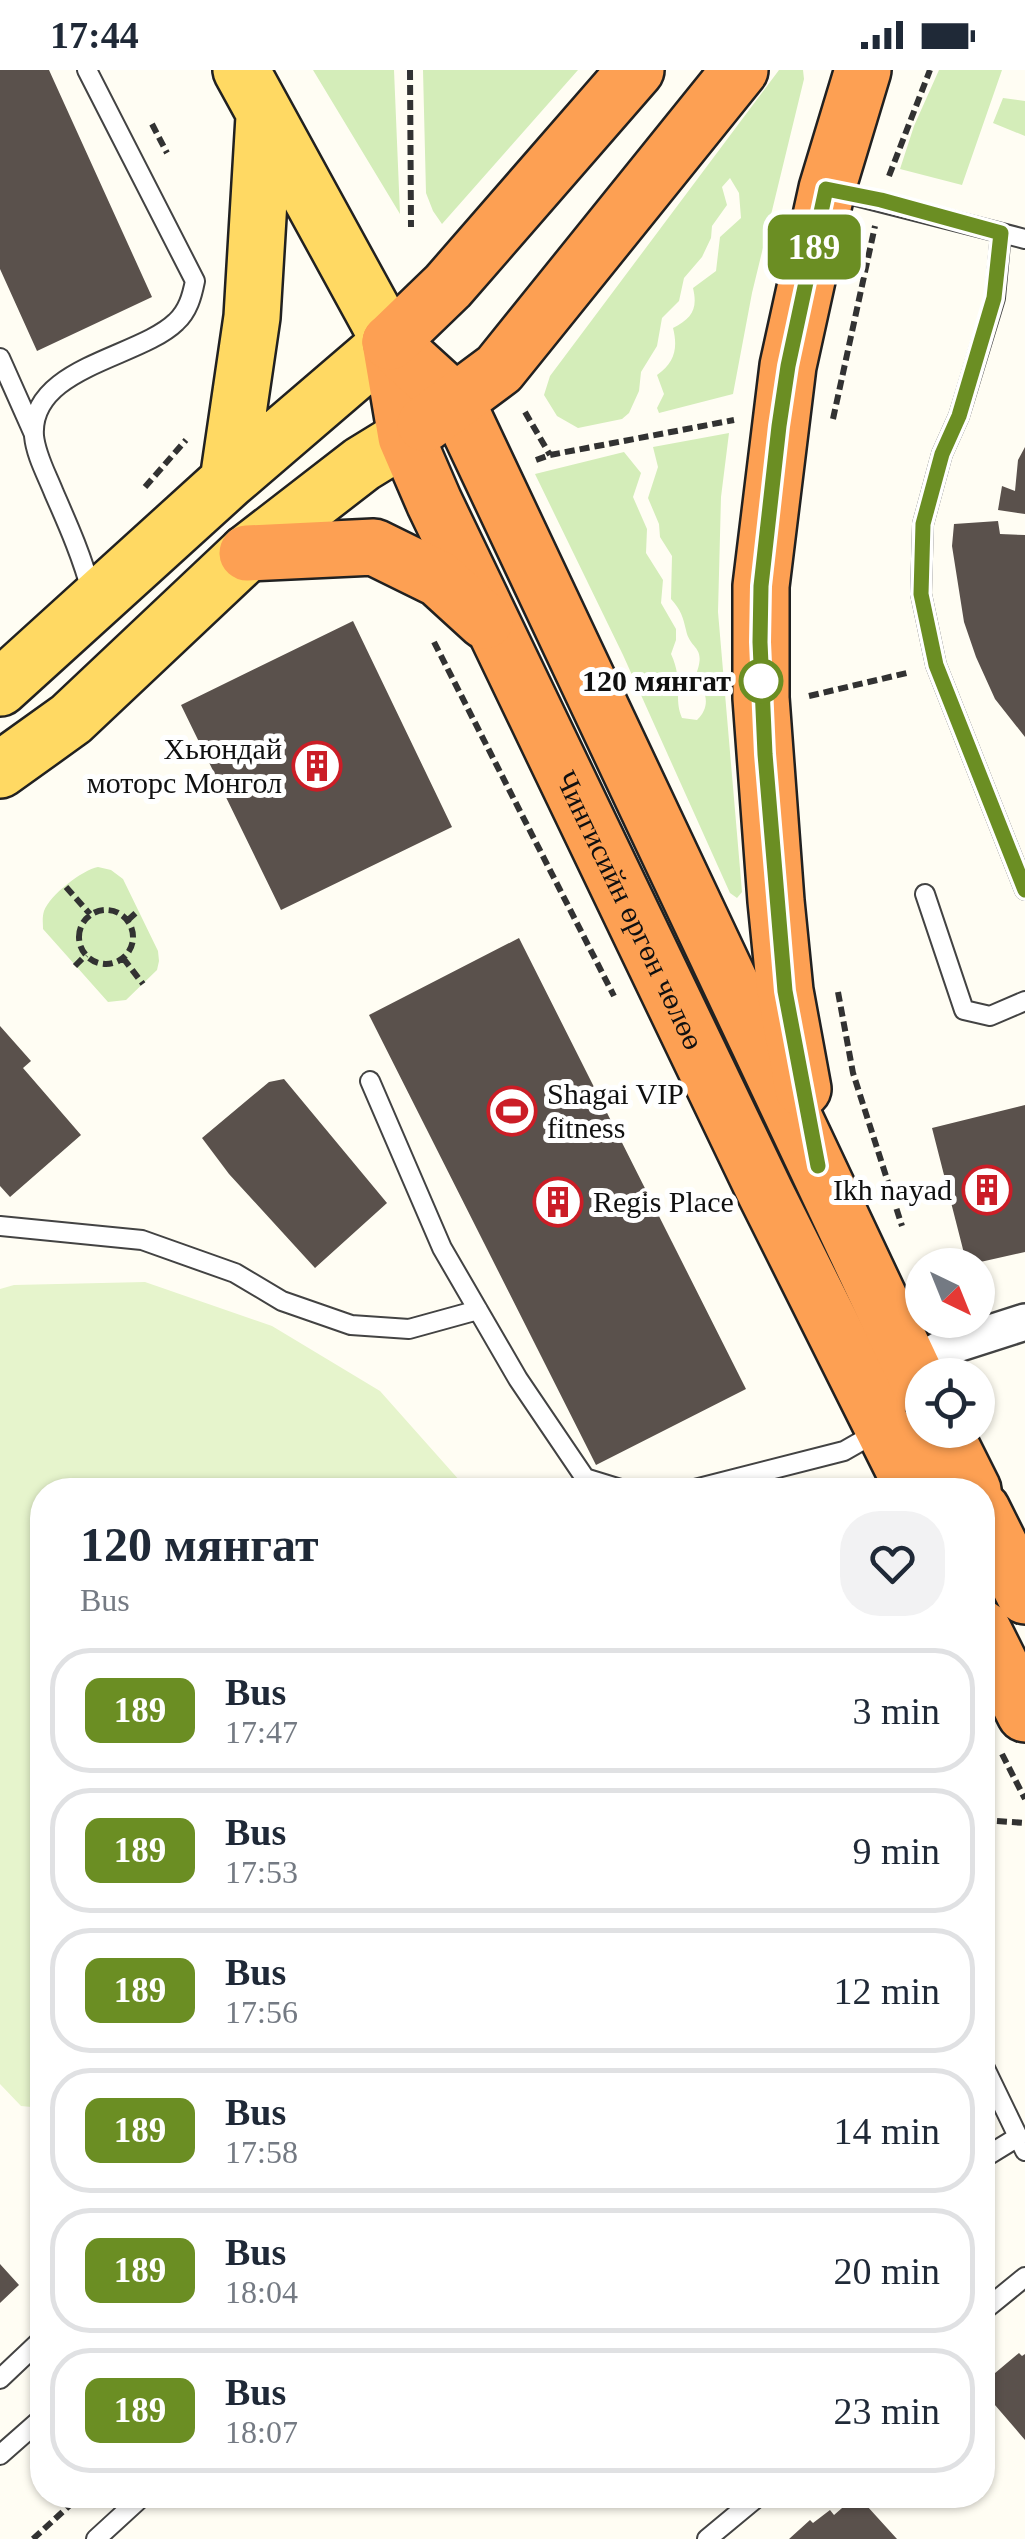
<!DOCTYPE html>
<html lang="en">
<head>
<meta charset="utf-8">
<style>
	:root { --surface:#fff; --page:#f2f2f3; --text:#1f2937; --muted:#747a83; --line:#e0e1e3 }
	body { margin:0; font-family:"Times New Roman",serif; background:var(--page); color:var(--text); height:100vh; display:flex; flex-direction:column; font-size:38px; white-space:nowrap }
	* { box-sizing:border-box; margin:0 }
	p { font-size:32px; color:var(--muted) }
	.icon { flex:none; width:55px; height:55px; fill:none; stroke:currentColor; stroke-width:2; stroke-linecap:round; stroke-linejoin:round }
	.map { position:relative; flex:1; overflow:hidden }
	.panel { position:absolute; left:30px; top:1408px; width:965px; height:1030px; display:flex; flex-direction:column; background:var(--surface); border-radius:40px; box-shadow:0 2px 8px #0004 }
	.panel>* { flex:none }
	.badge { padding:0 20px; border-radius:15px; font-size:35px; line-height:65px }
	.needle { width:65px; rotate:137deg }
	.buttons { position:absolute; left:905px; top:1178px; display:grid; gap:20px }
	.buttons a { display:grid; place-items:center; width:90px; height:90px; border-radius:50%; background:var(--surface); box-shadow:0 2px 8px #0004; font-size:50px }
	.map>.badge { position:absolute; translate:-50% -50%; box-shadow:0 0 0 5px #fff }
	.round { display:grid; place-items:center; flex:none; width:105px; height:105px; border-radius:40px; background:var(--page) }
	.overview { display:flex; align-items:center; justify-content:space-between; height:170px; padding:0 50px }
	h1 { font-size:48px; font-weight:700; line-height:75px }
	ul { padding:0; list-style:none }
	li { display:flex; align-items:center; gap:30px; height:125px; margin:0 20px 15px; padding:0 30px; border:5px solid var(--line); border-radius:40px }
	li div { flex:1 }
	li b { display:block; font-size:38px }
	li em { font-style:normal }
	li .badge { min-width:110px; font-weight:700; text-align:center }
	.status { display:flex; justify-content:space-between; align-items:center; height:70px; padding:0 50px; background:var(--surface); direction:ltr }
	.status svg { height:28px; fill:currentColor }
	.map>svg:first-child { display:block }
</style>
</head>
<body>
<div class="status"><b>17:44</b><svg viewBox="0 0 49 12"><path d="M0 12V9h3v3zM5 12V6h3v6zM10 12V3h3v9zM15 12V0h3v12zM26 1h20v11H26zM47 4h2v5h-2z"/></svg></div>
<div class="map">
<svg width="1025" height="2469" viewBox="0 0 1025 2469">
	<rect width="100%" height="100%" fill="#fffdf3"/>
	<!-- green -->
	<path fill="#d4edb9" d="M313,0H394L400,144Z
		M423,0H578L442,154L433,141L426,123Z
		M779,0H803L804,9L752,223L733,324L659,343L657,338L664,324L657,305C675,292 678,278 673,258C692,248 698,239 693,218L716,201L720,167L741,148L739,123L730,108L722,117L727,135L712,156L711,168L702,187L684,208L679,231L662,248L657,276L641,302L639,321L629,343L622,349L578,358L557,346L544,325L550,306Z
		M939,0H1002L962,115L900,99L914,56Z
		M1003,28L1025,31V66L993,53Z
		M729,363L721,427L718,542L742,822L737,828L730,823L623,585L535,404L624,382L641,403L633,427L647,459L646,483L663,510L661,533L676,559V570L671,584C684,612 673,628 682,648L697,650C711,637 707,621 695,607C708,575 690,581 686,560C683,547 681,540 671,529L672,486L660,467L659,454L648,428L658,397L653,377Z
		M98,797L111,800L123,809L158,881L159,891L157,900L126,930L108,932L43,859C43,852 42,848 44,841C50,825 82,800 98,797Z"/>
	<!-- pitch -->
	<path fill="#e6f4cc" d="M145,1212L272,1256L380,1321L468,1420H42V2038L21,2036L0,2014V1219L14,1215Z"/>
	<!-- building -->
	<path fill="#5a514c" d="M0,0H49L152,227L37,281L0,199Z
		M1025,377V444L998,440L1002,416L1015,421L1018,390Z
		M998,451L1000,464L1025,465V667L995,629L976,587L964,552L952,476L954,454Z
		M353,551L452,757L281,840L181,635Z
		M519,868L746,1319L596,1395L369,945Z
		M0,956L31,991L23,998L81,1065L10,1127L0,1116Z
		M284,1009L387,1133L315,1198L229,1104L202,1068L269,1012Z
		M1025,1035V1182L967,1195L932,1058Z
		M0,2194L19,2215L0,2233Z
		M1019,2283L1022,2286L1025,2284V2370L982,2320V2314Z
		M857,2425L897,2469H789L810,2450L813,2453L830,2440L834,2445Z"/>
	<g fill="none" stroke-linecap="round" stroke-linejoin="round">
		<!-- lane casing -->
		<g stroke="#434343" stroke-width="22">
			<path id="lane" d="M87,0L195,211C192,226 188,241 176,252C139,288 29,297 34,366C36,386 47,405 54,423C69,457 83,489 92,524
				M832,120L1025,169
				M1001,163L995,228L959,346L942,384L923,454L921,524L936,595L1025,820
				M0,288L33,362
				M925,824L964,940L990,946L1025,931
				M370,1011L442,1178L518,1309L585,1408L624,1420
				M0,1156L142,1170L235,1203L282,1231L351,1255L409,1259L478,1240
				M691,1420L844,1381L879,1361
				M982,1992L1025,2081
				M982,2089L1018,2067
				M982,2242L1025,2207
				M0,2309L38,2273L42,2272
				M0,2385L42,2348
				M96,2469L144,2425
				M707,2469L760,2425"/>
		</g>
		<!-- street casing -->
		<g stroke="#434343" stroke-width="40">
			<path id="street" d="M911,1296L941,1279L1025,1252"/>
		</g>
		<!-- primary casing -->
		<g stroke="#212121" stroke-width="60">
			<path id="primary" d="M228,411L252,247L264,47
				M0,618L228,411L390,272L241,0
				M0,700L71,649L247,483L362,394L406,367"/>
		</g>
		<!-- highway casing -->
		<g stroke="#212121" stroke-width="60">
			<g id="highway">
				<path id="s1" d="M390,272L406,367L434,432L766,1124L914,1420"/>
				<path d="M390,272L457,333L922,1319"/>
				<path d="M390,272L448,216L636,0"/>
				<path d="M425,354L499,299L740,0"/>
				<path d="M247,483L374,477L439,509L485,551"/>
				<path d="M803,1019L785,921L776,831L761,628V516L788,296L827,119L863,0"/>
				<path d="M943,1360L973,1420"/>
				<path d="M982,1440L1025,1526"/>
				<path d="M982,1558L1025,1644"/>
			</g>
		</g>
		<!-- path -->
		<path stroke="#323232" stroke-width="6" stroke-dasharray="10 5" stroke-linecap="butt" d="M410,0L411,157
			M152,54L167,83
			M889,106L930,0
			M525,342L550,385
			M833,349L875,156
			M536,390L550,385L734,350
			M145,417L186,370
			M434,572L614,926
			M809,626L911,602
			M66,817L90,844
			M79 867a27 27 0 1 1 54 0a27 27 0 1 1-54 0Z
			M128,850L138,841
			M123,888L143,914
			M75,896L86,885
			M838,922L853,1003L902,1156
			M1002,1684L1025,1729
			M982,1750L1025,1753
			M33,2469L81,2425"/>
		<!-- lane -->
		<use href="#lane" stroke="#fff" stroke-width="18"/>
		<!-- street -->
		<use href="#street" stroke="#fff" stroke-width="35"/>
		<!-- primary -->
		<use href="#primary" stroke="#ffd963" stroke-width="55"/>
		<!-- highway -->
		<use href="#highway" stroke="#fda053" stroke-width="55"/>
	</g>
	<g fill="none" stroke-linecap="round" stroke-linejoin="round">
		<!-- line casing -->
		<g stroke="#fff" stroke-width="22">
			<path id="line" d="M818,1096L785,921L765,684L760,572L761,516L779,356L788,296L826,119L881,130L1001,163L994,228L959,346L942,384L923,454L921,524L936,595L1025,820"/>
		</g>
		<!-- line -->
		<use href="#line" stroke="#6b8e23" stroke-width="15"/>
	</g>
	<!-- icons -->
	<defs>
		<g id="building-ring" transform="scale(2.5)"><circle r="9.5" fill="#fff" stroke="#cb1d26" stroke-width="1.5"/><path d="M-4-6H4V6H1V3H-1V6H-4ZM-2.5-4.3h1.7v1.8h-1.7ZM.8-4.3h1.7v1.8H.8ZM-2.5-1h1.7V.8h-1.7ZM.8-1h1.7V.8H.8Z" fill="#cb1d26"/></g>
		<g id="stadium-ring" transform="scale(2.5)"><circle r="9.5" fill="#fff" stroke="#cb1d26" stroke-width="1.5"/><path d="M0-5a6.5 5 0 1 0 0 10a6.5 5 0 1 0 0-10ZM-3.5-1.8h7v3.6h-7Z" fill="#cb1d26"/></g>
	</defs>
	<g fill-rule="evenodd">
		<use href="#building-ring" x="317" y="696"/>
		<use href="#stadium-ring" x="512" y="1041"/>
		<use href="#building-ring" x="987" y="1120"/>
		<use href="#building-ring" x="558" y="1132"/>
	</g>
	<!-- markers -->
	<circle fill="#fff" stroke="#6b8e23" stroke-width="5" cx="761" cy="611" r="20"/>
	<g text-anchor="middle" stroke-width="10" stroke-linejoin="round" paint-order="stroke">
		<!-- stop labels -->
		<g font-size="30" font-weight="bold" fill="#101010" stroke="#fff" text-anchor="end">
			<text x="731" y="621">120 мянгат</text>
		</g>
		<!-- poi labels -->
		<g font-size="30" fill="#101010" stroke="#fff" text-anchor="end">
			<text x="282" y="689">Хьюндай<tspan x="282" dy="34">моторс Монгол</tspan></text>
			<text x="547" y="1034" text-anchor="start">Shagai VIP<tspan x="547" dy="34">fitness</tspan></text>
			<text x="952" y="1130">Ikh nayad</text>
			<text x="593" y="1142" text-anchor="start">Regis Place</text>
		</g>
		<!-- street labels -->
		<g font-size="30" fill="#101010" stroke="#fff">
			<text dy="10" stroke="none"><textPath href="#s1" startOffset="620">Чингисийн өргөн чөлөө</textPath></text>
		</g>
	</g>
</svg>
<div class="buttons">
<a><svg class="needle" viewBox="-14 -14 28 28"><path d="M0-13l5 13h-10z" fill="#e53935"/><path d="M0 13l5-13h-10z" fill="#747a83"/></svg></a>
<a><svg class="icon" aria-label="locate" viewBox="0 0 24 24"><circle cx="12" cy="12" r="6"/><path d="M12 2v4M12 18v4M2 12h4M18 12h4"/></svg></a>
</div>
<b class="badge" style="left:814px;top:177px;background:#6b8e23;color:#fff">189</b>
<section class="panel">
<div class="overview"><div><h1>120 мянгат</h1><p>Bus</p></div><a class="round"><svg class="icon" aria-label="heart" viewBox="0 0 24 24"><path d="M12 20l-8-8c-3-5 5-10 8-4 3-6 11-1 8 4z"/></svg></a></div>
<ul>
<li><span class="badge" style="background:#6b8e23;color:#fff">189</span><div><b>Bus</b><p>17:47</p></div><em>3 min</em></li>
<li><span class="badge" style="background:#6b8e23;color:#fff">189</span><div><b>Bus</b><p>17:53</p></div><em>9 min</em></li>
<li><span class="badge" style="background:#6b8e23;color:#fff">189</span><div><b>Bus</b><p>17:56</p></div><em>12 min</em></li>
<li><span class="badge" style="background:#6b8e23;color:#fff">189</span><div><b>Bus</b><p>17:58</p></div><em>14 min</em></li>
<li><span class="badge" style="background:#6b8e23;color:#fff">189</span><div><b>Bus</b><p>18:04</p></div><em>20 min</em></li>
<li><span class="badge" style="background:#6b8e23;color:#fff">189</span><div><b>Bus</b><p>18:07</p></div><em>23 min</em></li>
</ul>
</section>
</div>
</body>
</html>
